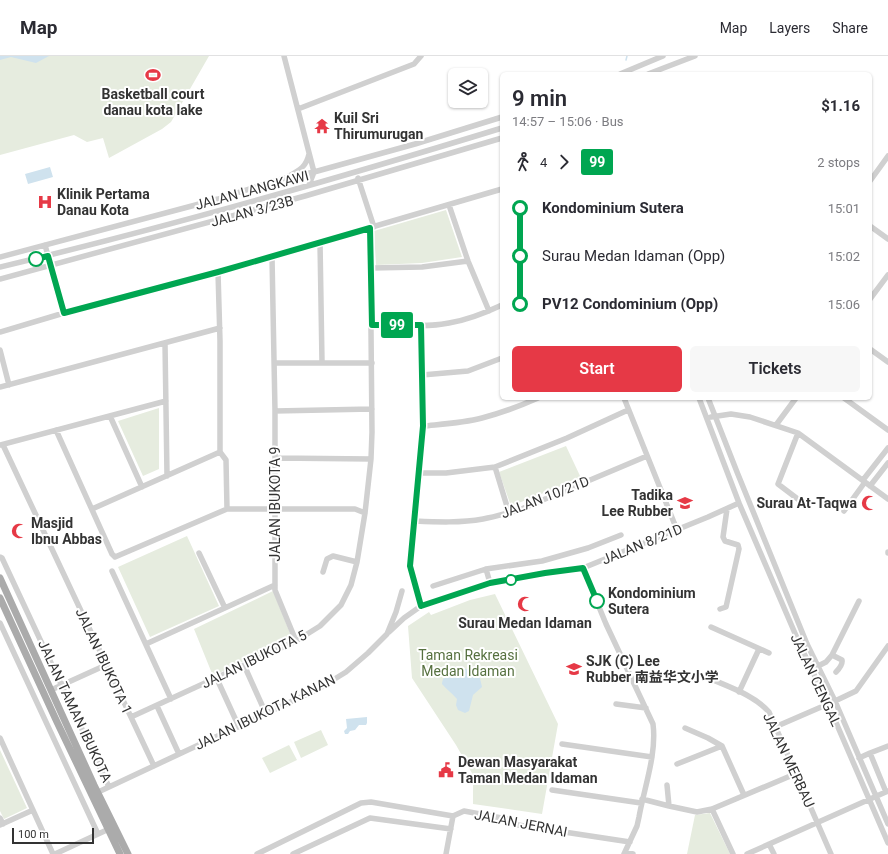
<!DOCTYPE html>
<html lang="en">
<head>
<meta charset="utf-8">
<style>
	:root { --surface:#fff; --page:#f7f7f7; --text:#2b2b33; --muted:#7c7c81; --line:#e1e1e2; --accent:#e63946 }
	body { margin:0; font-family:Roboto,"Noto Sans SC",sans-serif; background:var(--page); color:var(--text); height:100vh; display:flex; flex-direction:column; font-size:15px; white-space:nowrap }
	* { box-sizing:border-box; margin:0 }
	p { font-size:13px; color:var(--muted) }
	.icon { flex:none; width:22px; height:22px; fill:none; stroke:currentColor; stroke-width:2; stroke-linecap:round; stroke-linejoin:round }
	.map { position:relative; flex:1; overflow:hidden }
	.panel { position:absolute; left:500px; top:16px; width:372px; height:328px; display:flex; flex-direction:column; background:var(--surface); border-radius:6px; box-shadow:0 1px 3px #0004 }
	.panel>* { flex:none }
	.badge { padding:0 8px; border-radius:3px; font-size:14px; line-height:26px }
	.fabs { position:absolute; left:448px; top:12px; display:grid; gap:8px }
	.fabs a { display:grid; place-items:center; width:40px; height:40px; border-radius:6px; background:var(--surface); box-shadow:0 1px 3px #0004; font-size:20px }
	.scale { position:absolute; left:12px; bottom:10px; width:82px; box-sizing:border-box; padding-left:4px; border:2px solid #333; border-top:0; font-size:11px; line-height:14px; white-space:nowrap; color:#333; -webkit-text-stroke:3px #fff; paint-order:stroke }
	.map>.badge { position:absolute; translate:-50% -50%; box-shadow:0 0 0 2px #fff }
	.legs { display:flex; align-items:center; gap:6px; height:44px; padding:0 12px; font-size:13px }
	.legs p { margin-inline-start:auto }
	.summary { display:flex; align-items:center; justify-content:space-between; height:68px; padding:0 12px }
	h1 { font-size:22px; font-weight:600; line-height:30px }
	.button { display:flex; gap:8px; margin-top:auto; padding:8px 12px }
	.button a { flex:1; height:46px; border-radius:6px; background:var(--accent); color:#fff; font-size:16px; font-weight:600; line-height:46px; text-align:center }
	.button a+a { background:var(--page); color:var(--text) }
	ul { padding:0 12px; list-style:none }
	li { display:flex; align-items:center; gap:14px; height:48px; font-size:15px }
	li i { display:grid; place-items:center; width:6px; height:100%; margin:0 5px; background:currentColor }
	li i::after { content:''; width:10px; height:10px; margin:-5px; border:3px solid; border-radius:50%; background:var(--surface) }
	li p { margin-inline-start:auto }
	li:first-child i { background:linear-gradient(#0000 50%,currentColor 0) }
	li:last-child i { background:linear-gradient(currentColor 50%,#0000 0) }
	header { display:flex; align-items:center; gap:24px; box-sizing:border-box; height:56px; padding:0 20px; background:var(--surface); border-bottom:1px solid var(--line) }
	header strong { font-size:19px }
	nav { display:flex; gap:22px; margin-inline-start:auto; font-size:14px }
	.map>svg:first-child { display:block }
</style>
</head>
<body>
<header>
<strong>Map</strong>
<nav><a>Map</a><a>Layers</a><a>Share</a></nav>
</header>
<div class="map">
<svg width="888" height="798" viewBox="0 0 888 798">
	<rect width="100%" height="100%" fill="#fff"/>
	<!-- green -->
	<path fill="#e6ecdf" d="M0,0H209L171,66L162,73L109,102L103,82L87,86L74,79L0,99Z
		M446,154L462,201L422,207L376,209L374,175Z
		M159,352V413L143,420L118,365Z
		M566,390L581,422L511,450L499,416Z
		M187,480L219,550L150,581L118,511Z
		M273,535L292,582L213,620L194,573Z
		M495,538L558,668L542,758L473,748V719L456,689L412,622L408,570L429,556L431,559L470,544Z
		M321,674L328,689L301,702L294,686Z
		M289,689L297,704L270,717L262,702Z
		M0,694L27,752L4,763L0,755Z
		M710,757L730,798H687L695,759Z"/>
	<!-- water -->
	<path fill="#cfe2ee" d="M0,0H49L36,7L11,1L0,4Z
		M50,111L53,121L28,128L25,118Z
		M466,613L475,615L479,618L482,631L473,639L469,655L465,657L458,654L456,649L457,643C452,637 447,634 442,628C443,616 456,615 466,613Z
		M367,661V667L366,669H359L355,674L350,675L348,678H345L344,675L347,672L346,663Z"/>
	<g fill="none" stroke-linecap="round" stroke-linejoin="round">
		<!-- stream -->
		<path stroke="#cfe2ee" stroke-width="1.5" d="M626,4L627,0"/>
		<!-- minor -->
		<path stroke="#d0d0d0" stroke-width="5.5" d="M284,0L314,116L309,129
			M620,18L663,0
			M648,18L695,0
			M298,53L414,8L421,0
			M289,120C300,114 306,111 309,98
			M358,122L374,171
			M870,125L888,100
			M449,149L468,205L489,255
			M870,170L888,183
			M320,186L322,306
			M45,189L64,257
			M0,201L218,143L281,123L314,116L415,88L502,61
			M272,201L275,355V534L296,585
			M0,211C169,171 336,123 502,72
			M371,212L422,211L468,205
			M218,216L220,285V396
			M0,223L305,140L502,82
			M870,243L888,219
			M372,269C397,269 424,272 449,267C468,264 485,257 502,249
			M0,276L64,257L218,216L502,133
			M165,287L167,420
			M870,293L888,306
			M0,294L9,329
			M275,307H372
			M422,319L468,315L502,302
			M0,331L220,272
			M624,342L677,474
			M699,342L739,447L800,589L828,648L888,787
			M708,342L737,416L807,588L835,645L888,768
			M844,342L888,374
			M275,355L372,353
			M110,360L142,431
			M711,361L731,358L750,361L798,377L888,443
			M776,369L796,342
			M423,370C443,368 463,367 482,362C501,357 520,350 538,342
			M56,374L112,498L115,501L227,453H355L365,457
			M798,377L778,428L803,447
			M0,389L166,345
			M3,389L154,710
			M220,396L226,404L227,453
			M275,402L371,403
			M495,411L509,457
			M418,417H446L495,411L567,382L628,354
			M863,424L888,392
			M870,430L888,407
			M92,453L220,396
			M844,455L865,426
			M415,465C437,466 461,467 483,463C495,461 507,457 519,454L647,400
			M888,496V497
			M199,497L225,552
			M0,501L2,502L109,731
			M583,512L606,568L653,668C657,698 644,732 639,761L637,770L624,798
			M486,513L490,527
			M112,515L171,643
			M323,516L327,503L333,500L357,506
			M433,530L486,513L542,505L588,492L621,479
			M421,550L409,510L423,370L421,269
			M720,553L726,551L739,493L738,489L725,485L723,481L727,453
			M0,567L98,778
			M711,571L769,597
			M389,576L404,562L421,550L490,527L545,517L583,512L708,461L739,447
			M146,588L275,529
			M832,599L842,604C843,609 839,613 836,616
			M244,609L266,658
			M818,610L826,606L832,599L859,545
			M704,620C726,630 753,638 769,656L831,798
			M217,623L239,671
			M51,634L106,609
			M739,636L759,593
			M616,648L646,652
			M157,650L179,698
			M131,661L296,585L320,570L341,549L351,529L357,506L365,457L371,403L372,376L370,172
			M775,671L835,645L856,635L888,590
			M685,672L708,682L722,690L744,739
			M0,682L53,798
			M562,688L652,701
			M870,697L888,690
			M859,702L870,697L886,736
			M677,708L722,690
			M667,729L669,750L697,756L712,753L795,718
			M552,734L641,747
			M94,738L320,632L346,616L368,597L387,578L396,556L402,535
			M642,743L669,750
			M712,753L733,798
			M0,762L3,768
			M0,769L33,754
			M769,788L774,798
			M625,796L633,798
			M55,798L111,772
			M257,798L361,747L371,746L453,760L464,755L507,763L518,769L630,786
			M293,798L370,762L451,773
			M446,798L453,760
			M747,798L888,735"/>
		<!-- major -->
		<path stroke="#ababab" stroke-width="7" d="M0,522L94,729L128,798
			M0,542L57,666L120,798"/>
	</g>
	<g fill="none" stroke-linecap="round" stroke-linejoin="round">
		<!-- line-1 casing -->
		<g stroke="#fff" stroke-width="9">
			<path id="line-1" d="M36,203L48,200L64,257L218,216L370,172L372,269H421L423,370L410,510L421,550L490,527L545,517L583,512L597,545"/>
		</g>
		<!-- line-1 -->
		<use href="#line-1" stroke="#00a651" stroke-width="6"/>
	</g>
	<!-- icons -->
	<defs>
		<g id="stadium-bare" transform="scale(1.2)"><path d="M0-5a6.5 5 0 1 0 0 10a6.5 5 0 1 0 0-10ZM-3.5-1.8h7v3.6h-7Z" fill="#e63946" stroke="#fff" stroke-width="2.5" paint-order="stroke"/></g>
		<g id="temple-bare" transform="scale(1.2)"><path d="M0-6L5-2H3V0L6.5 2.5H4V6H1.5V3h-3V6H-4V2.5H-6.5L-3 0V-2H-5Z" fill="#e63946" stroke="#fff" stroke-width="2.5" paint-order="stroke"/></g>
		<g id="hospital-bare" transform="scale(1.2)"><path d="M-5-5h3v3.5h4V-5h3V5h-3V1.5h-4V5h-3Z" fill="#e63946" stroke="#fff" stroke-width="2.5" paint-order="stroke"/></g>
		<g id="school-bare" transform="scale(1.2)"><path d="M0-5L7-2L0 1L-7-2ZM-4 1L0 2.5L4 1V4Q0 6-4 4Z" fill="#e63946" stroke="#fff" stroke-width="2.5" paint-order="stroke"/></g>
		<g id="mosque-bare" transform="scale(1.2)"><path d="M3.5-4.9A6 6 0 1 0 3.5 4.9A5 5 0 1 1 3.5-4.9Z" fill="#e63946" stroke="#fff" stroke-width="2.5" paint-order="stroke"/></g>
		<g id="civic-bare" transform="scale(1.2)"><path d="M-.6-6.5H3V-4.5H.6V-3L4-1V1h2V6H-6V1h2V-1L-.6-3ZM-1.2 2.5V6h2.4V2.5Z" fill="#e63946" stroke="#fff" stroke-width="2.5" paint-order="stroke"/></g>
	</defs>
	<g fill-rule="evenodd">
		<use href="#stadium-bare" x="153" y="19"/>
		<use href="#temple-bare" x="322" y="70"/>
		<use href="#hospital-bare" x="45" y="146"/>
		<use href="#school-bare" x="685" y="447"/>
		<use href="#mosque-bare" x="869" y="447"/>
		<use href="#mosque-bare" x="19" y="475"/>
		<use href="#mosque-bare" x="525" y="548"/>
		<use href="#school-bare" x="574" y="613"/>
		<use href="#civic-bare" x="446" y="714"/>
	</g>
	<!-- markers -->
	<g fill="#fff" stroke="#00a651" stroke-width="2">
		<circle cx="36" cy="203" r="7"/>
		<circle cx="511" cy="524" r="5"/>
		<circle cx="597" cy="545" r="7"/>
	</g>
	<g text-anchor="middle" stroke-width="4" stroke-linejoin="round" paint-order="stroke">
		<!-- poi labels -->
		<g font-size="14" font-weight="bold" fill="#333" stroke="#fff" text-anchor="start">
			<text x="153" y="43" text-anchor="middle">Basketball court<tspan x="153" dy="16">danau kota lake</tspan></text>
			<text x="334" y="67">Kuil Sri<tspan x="334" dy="16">Thirumurugan</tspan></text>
			<text x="57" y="143">Klinik Pertama<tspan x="57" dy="16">Danau Kota</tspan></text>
			<text x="673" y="444" text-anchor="end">Tadika<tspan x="673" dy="16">Lee Rubber</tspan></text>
			<text x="857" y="452" text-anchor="end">Surau At-Taqwa</text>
			<text x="31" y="472">Masjid<tspan x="31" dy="16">Ibnu Abbas</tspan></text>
			<text x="525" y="572" text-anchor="middle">Surau Medan Idaman</text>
			<text x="586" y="610">SJK (C) Lee<tspan x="586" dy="16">Rubber 南益华文小学</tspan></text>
			<text x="458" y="711">Dewan Masyarakat<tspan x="458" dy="16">Taman Medan Idaman</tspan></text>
		</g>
		<!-- street labels -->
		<g font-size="14" fill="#333" stroke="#fff">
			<text transform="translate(252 134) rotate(-15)" y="5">JALAN LANGKAWI</text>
			<text transform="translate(252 155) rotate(-15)" y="5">JALAN 3/23B</text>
			<text transform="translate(545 441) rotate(-21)" y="5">JALAN 10/21D</text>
			<text transform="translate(275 448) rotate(-90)" y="5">JALAN IBUKOTA 9</text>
			<text transform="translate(642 488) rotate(-22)" y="5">JALAN 8/21D</text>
			<text transform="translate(254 603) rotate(-26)" y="5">JALAN IBUKOTA 5</text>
			<text transform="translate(104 605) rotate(65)" y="5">JALAN IBUKOTA 1</text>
			<text transform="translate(816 624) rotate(65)" y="5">JALAN CENGAL</text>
			<text transform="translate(75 655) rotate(65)" y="5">JALAN TAMAN IBUKOTA</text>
			<text transform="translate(265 656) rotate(-26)" y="5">JALAN IBUKOTA KANAN</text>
			<text transform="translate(789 704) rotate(65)" y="5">JALAN MERBAU</text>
			<text transform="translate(521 767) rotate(11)" y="5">JALAN JERNAI</text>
		</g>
		<!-- stop labels -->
		<g font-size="14" font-weight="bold" fill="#333" stroke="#fff" text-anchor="start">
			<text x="608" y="542">Kondominium<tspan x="608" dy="16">Sutera</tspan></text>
		</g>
		<!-- park labels -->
		<g font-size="14" fill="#56703f" stroke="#fff">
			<text x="468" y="604">Taman Rekreasi<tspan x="468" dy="16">Medan Idaman</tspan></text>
		</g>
	</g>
</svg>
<div class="fabs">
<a><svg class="icon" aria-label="layers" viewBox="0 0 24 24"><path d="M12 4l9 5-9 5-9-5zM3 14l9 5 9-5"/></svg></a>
</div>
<div class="scale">100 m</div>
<b class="badge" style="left:397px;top:269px;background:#00a651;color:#fff">99</b>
<section class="panel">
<div class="summary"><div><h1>9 min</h1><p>14:57 – 15:06 · Bus</p></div><b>$1.16</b></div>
<div class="legs"><svg class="icon" aria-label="walk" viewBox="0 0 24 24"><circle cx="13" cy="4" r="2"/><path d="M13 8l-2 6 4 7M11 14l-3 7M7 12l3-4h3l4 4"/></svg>4<svg class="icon" aria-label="forward" viewBox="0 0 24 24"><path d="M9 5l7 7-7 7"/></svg><b class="badge" style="background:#00a651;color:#fff">99</b><p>2 stops</p></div>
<ul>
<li><i style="color:#00a651"></i><b>Kondominium Sutera</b><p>15:01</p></li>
<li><i style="color:#00a651"></i><span>Surau Medan Idaman (Opp)</span><p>15:02</p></li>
<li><i style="color:#00a651"></i><b>PV12 Condominium (Opp)</b><p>15:06</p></li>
</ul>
<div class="button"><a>Start</a><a>Tickets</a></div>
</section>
</div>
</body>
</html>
